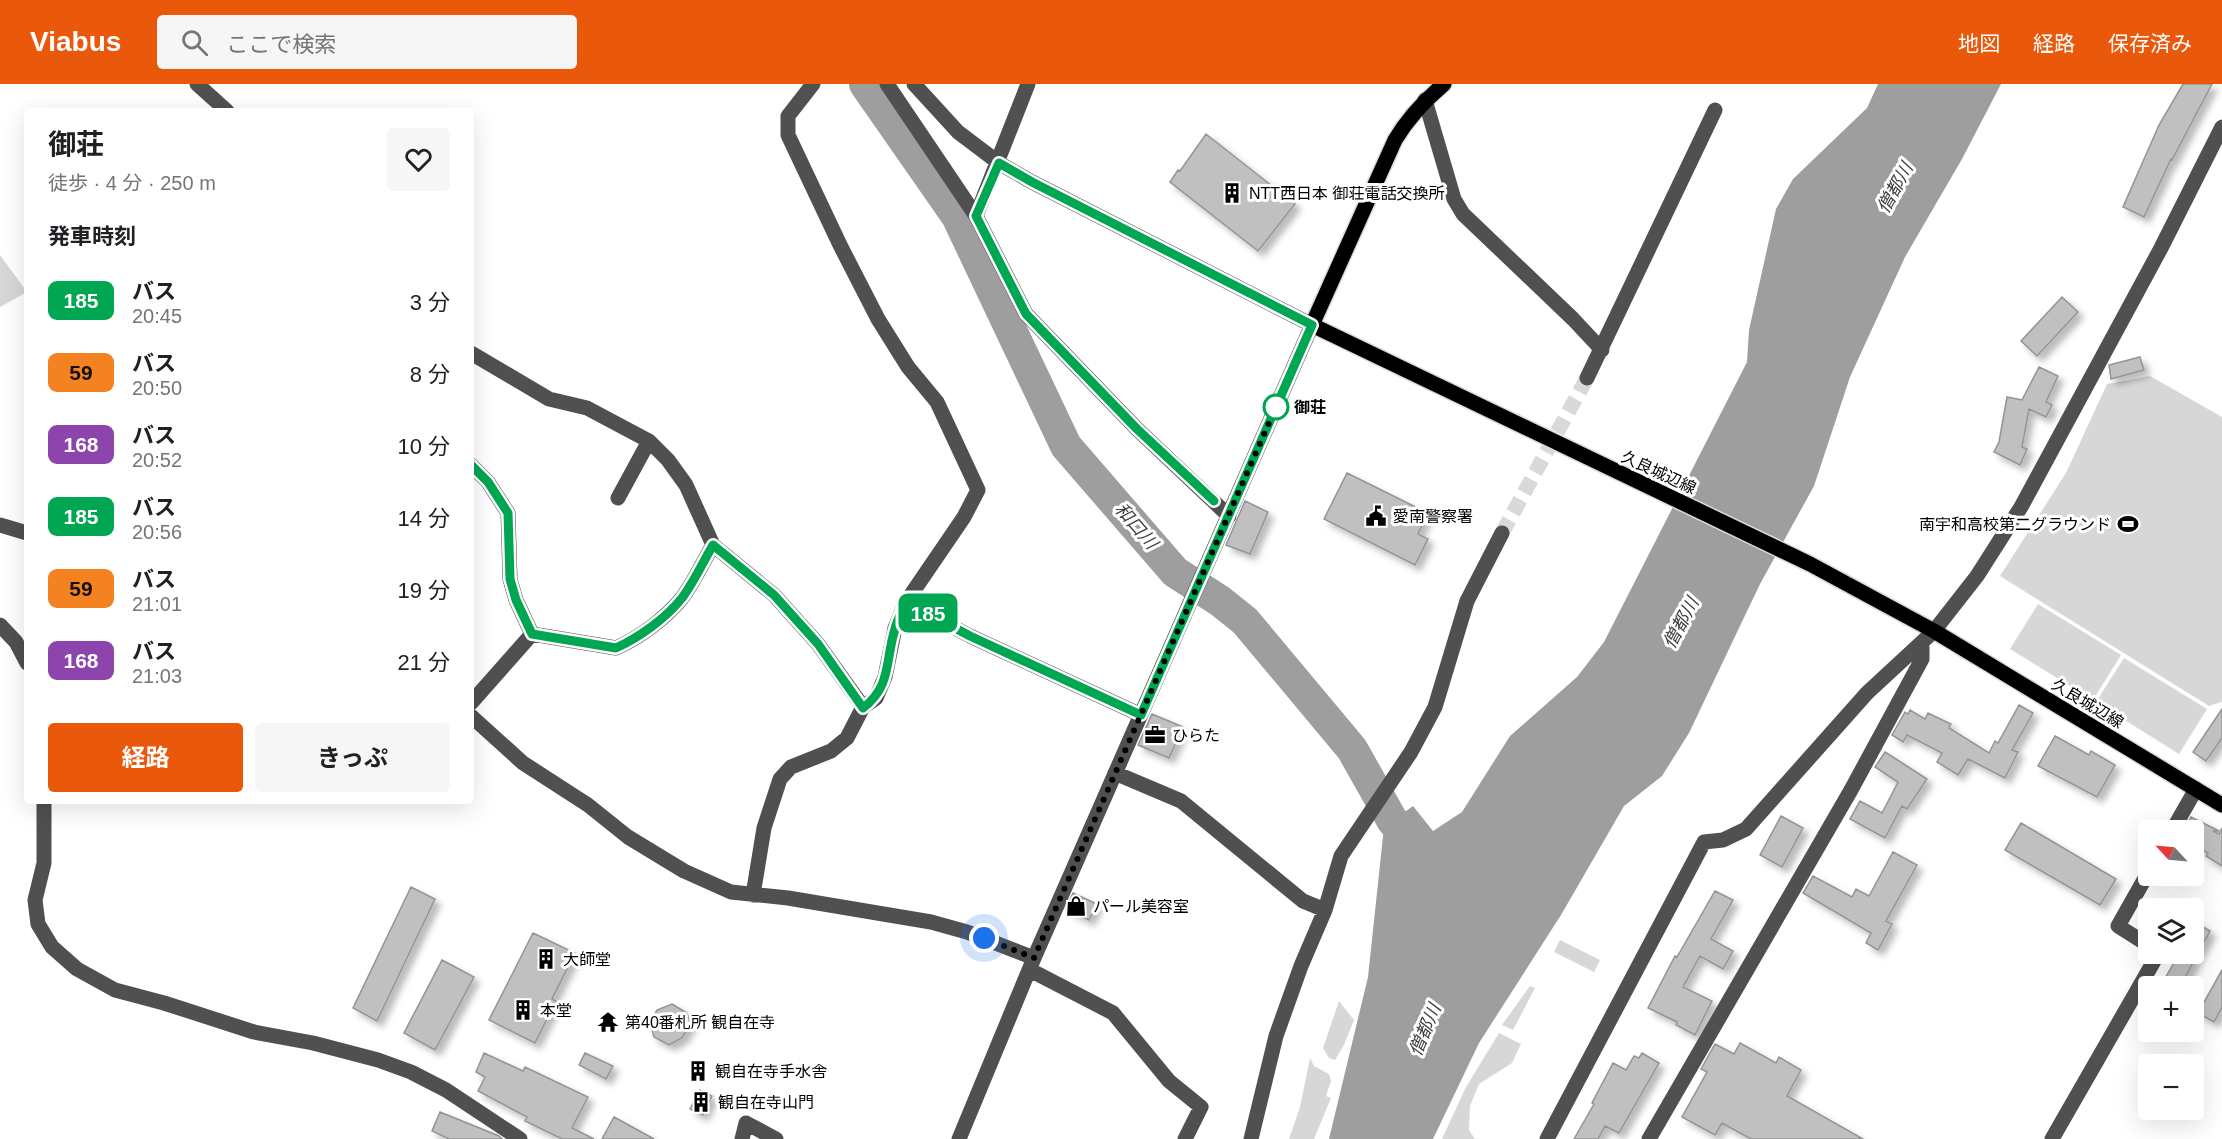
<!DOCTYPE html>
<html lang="ja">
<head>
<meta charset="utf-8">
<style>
	:root { --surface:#fff; --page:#f6f6f6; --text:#202124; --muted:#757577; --accent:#ea580c }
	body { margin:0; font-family:Helvetica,"Noto Sans JP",sans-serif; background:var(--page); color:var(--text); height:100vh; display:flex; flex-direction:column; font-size:22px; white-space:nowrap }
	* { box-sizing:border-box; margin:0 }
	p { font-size:20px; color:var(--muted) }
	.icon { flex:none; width:33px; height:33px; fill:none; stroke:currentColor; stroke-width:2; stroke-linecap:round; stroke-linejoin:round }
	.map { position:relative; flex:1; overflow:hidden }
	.side { position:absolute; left:24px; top:24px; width:450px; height:696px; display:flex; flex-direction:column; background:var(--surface); border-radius:6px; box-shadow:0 6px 24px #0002 }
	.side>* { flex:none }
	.badge { padding:0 12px; border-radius:9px; font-size:21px; line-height:39px }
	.needle { width:39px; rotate:296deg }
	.controls { position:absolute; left:2138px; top:736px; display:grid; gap:12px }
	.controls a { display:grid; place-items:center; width:66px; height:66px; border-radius:6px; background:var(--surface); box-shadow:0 6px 24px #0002; font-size:30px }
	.you { position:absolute; width:30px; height:30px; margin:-15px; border:4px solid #fff; border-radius:50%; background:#1a73e8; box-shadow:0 0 0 9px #1a73e833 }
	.map>.badge { position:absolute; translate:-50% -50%; box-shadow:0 0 0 3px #fff }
	h2 { padding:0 24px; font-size:22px; line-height:54px }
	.round { display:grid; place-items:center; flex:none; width:63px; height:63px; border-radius:6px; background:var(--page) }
	.overview { display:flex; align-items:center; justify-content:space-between; height:102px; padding:0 24px }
	h1 { font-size:28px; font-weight:700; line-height:45px }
	.button { display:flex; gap:12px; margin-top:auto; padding:12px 24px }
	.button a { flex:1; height:69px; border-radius:6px; background:var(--accent); color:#fff; font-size:24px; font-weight:700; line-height:69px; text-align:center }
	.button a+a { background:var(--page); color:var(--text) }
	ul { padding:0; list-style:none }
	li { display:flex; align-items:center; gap:18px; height:72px; padding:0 24px }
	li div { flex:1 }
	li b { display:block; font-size:22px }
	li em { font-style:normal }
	li .badge { min-width:66px; font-weight:700; text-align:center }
	header { display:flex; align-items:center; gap:36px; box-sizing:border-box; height:84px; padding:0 30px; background:var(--accent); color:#fff }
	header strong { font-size:28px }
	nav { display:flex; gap:33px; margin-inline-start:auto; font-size:21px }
	.search { width:420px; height:54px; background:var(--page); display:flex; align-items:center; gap:15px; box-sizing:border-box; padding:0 21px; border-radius:6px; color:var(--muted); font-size:22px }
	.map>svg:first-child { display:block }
</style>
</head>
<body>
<header>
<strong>Viabus</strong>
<div class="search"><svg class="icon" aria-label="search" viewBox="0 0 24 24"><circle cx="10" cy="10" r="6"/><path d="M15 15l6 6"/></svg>ここで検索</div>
<nav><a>地図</a><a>経路</a><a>保存済み</a></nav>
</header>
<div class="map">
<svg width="2222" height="1055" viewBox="0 0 2222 1055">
	<defs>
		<filter id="shadow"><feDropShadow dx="5.5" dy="5.5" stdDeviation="3" flood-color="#0004"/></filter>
	</defs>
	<rect width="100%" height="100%" fill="#fff"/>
	<!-- green -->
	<path fill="#d7d7d7" d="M0,171L27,208L0,223Z
		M2150,292L2222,333V618L2209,622L2000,492L2066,389L2107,300Z
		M2038,520L2121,571L2093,616L2010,565Z
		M2124,574L2207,625L2179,670L2096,618Z
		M1560,856L1600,876L1594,888L1554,868Z
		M1530,902L1535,904L1513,946L1502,941Z
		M1339,917L1354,936L1344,961L1335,976L1329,974L1323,964Z
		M1499,949L1521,960L1512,979L1479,1000L1470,1022L1469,1046L1475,1055H1442L1466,1003Z
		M1310,974L1314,982L1329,990L1331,997L1326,1012L1331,1014L1314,1055H1289L1300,1023Z"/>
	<!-- water -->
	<path fill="#9e9e9e" d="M1878,0H2001L1962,75L1905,173L1850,293L1814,402L1760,500L1689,649L1662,692L1624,722L1561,831L1479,959L1433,1055H1329L1368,893L1384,743L1413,722L1433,747L1462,728L1510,652L1577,593L1604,558L1747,278L1749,246L1776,125L1793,95L1867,24Z"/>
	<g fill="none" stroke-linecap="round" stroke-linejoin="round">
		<!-- river -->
		<path stroke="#9e9e9e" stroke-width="32" d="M865,0L957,132L1066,362L1175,488L1220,517L1245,537L1352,665L1392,736L1419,769"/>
	</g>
	<!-- building -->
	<path fill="#c0c0c0" stroke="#949494" stroke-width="1.5" filter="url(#shadow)" d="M2183,0H2212L2172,76L2171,75L2144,133L2123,123L2159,41Z
		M1206,50L1295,120L1258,167L1170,98L1178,86L1180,87Z
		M2062,213L2078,228L2037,272L2021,257Z
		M2140,273L2144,286L2111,295L2109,281Z
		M2039,283L2058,292L2046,318L2052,321L2046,333L2029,325L2022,363L2027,365L2020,381L1994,368L1999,358L2007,313L2022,316Z
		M1347,389L1428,429L1418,450L1428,455L1415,481L1324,435Z
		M1245,417L1268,428L1250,470L1226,461Z
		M2019,621L2033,629L2012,666L2018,668L2005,694L1968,675L1958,691L1937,678L1942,669L1907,651L1903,658L1892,651L1905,628L1908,630L1910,626L1925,635L1928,629L1951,640L1949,644L1989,669L1995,657L1998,659Z
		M2222,625V654L2206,677L2193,668Z
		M1152,630L1183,643L1169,674L1138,661Z
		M2055,652L2089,671L2091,667L2115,681L2097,713L2038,682Z
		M1885,668L1927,695L1907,725L1902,722L1885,754L1850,735L1860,717L1882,729L1898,698L1875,683Z
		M1781,732L1803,744L1782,783L1760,771Z
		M2191,733L2219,747H2213L2219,750L2222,744V782L2206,772L2208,769L2193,761V747H2183Z
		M2021,739L2116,795L2100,821L2005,766Z
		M1893,768L1917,781L1886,837L1892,840L1878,866L1866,859L1871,849L1803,809L1813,792L1852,813L1856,805L1869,812Z
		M411,803L435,815L377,937L353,924Z
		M1715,807L1733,816L1711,855L1733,867L1723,885L1700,872L1683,903L1712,917L1695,951L1676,941L1677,938L1648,924L1675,872L1677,873Z
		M1073,809L1097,820L1089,836L1066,825Z
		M2193,837L2210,847L2180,903H2160L2179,870H2193Z
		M533,849L575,869L552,915L556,917L535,959L489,936Z
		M442,876L474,893L435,966L404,949Z
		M2222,886V923L2214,938L2198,929Z
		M672,920L687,929L691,939L682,954L669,961L654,953L650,939L657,926Z
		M1740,959L1776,979L1779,973L1801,986L1787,1012L1863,1055H1751L1722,1039L1715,1051L1682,1033L1707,988L1701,985L1715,960L1734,970Z
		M484,969L523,987L525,983L588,1013L572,1044L594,1055H562L525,1037L527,1033L478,1007L485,993L476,988Z
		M585,969L613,982L606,995L579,981Z
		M1642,969L1659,979L1619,1049L1605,1042L1598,1055H1574L1594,1020L1592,1019L1613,979L1626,986L1634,972L1639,974Z
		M700,1006L712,1012L703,1031L690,1025Z
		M440,1028L499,1052L502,1055H449L432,1047Z
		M614,1033L654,1055H602Z"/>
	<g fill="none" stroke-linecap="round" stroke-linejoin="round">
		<!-- minor-tunnel -->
		<path stroke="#d9d9d9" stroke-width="15" stroke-dasharray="15 8" stroke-linecap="butt" d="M1502,449L1587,294"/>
		<!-- major casing -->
		<g stroke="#dbdbdb" stroke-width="18">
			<path id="major" d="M1444,0C1424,17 1408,34 1395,56L1312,241L1810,480L1934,547L2222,721"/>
		</g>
		<!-- minor -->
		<path stroke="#505050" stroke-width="15" d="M197,0L227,27
			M887,0L976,132L1026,230L1137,345L1229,432
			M914,0L958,48L999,79L1032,98L1312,241L1034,874L959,1055
			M1425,16L1454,115L1463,130L1573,235L1602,266
			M976,132L1028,0
			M471,269L549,315L587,324L649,357L618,414
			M1587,294L1715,26
			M649,357L668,376L686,401L713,461L774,511L818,560L863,623
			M471,381L488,398L508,429L510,495L516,516L532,550
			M0,441L27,449
			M906,518L970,552L1141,631
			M0,541L16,558L27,579
			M532,550L616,564C640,553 666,534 682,514C694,498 703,478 713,461
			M471,619L532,550
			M471,632L523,679L588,721L628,753L684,787L731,808L788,814L931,838L967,848L1034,874
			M1115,689L1181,717L1303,817L1325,826
			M44,717V779L35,816L38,840L52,863L77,885L115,906L164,919L254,948L313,959L378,976L411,988L446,1006L520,1055
			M2172,747L2196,705
			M2148,789L2118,842L2148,861
			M753,811L764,744L780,695L791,683L831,667L847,654L863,623L876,614L885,593L895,544L906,518L964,433L978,406L937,318L908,283L878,235L840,161L788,51V32L813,0
			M1030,886L1113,929L1169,997L1201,1023L1185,1055
			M742,1055L746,1039L776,1055
			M1251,1055L1276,952L1301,882L1325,826L1341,772L1411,668L1435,623L1467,517L1502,449
			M1547,1055L1704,758L1723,756L1746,745L1867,609L1934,547L1977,492L2021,423L2161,164L2222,43
			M1649,1055L1851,706L1922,575V559
			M2052,1055L2154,877L2153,870"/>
		<!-- major -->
		<use href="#major" stroke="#000" stroke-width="15"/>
	</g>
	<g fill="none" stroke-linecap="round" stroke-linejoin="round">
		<!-- line casing -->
		<g stroke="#fff" stroke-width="14">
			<path id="line" d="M471,381L488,398L508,429L510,495L516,516L532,550L616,564C640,553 666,534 682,514C694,498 703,478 713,461L774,511L818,560L863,624C892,602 885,576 895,545C897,536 902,527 906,518L970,552L1141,631L1312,241L1032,98L999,79L976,132L1026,230L1137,345L1214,417"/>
		</g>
		<!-- line -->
		<use href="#line" stroke="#00a651" stroke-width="9"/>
		<!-- walk -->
		<path stroke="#000" stroke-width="6" stroke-dasharray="0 10.8" d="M984,854L1034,874L1276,323"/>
	</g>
	<!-- icons -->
	<defs>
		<g id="building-bare" transform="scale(1.62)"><path d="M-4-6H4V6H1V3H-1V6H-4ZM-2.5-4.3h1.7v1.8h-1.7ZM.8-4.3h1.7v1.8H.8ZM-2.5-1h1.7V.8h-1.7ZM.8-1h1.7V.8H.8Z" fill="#000" stroke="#fff" stroke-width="2.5" paint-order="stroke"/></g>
		<g id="civic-bare" transform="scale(1.62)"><path d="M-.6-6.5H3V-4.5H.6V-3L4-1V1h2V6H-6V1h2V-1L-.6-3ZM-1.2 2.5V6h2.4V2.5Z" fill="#000" stroke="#fff" stroke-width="2.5" paint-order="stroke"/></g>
		<g id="stadium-bare" transform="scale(1.62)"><path d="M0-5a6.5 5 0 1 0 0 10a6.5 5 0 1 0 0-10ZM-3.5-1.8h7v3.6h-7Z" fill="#000" stroke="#fff" stroke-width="2.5" paint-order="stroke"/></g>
		<g id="office-bare" transform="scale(1.62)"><path d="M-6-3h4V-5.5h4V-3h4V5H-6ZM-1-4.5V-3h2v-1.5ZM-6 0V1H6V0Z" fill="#000" stroke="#fff" stroke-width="2.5" paint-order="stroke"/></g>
		<g id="shop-bare" transform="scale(1.62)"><path d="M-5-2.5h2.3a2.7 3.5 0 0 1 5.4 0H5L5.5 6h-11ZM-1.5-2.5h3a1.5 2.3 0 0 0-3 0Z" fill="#000" stroke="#fff" stroke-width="2.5" paint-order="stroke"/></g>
		<g id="temple-bare" transform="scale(1.62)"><path d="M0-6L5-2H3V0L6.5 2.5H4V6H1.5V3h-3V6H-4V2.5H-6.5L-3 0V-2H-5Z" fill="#000" stroke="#fff" stroke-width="2.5" paint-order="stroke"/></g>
	</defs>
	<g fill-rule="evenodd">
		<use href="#building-bare" x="1232" y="109"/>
		<use href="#civic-bare" x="1376" y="432"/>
		<use href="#stadium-bare" x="2128" y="440"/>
		<use href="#office-bare" x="1155" y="651"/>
		<use href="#shop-bare" x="1076" y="822"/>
		<use href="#building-bare" x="546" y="875"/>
		<use href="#building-bare" x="523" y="926"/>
		<use href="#temple-bare" x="608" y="938"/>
		<use href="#building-bare" x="698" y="987"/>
		<use href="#building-bare" x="701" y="1018"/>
	</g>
	<!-- markers -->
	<circle fill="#fff" stroke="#00a651" stroke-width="3" cx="1276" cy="323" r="12"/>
	<g text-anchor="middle" stroke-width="6" stroke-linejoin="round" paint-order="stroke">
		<!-- poi labels -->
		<g font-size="16" fill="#000" stroke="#fff" text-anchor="start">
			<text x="1249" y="115">NTT西日本 御荘電話交換所</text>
			<text x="1393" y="438">愛南警察署</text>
			<text x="2111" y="446" text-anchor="end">南宇和高校第二グラウンド</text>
			<text x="1172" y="657">ひらた</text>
			<text x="1093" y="828">パール美容室</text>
			<text x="563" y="881">大師堂</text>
			<text x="540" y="932">本堂</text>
			<text x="625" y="944">第40番札所 観自在寺</text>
			<text x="715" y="993">観自在寺手水舎</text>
			<text x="718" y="1024">観自在寺山門</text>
		</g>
		<!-- stop labels -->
		<g font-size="16" font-weight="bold" fill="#000" stroke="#fff" text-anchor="start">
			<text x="1294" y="329">御荘</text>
		</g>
		<!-- street labels -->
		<g font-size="16" fill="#000" stroke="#fff">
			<text transform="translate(1659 388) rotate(25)" y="6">久良城辺線</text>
			<text transform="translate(2088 619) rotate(31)" y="6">久良城辺線</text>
		</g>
		<!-- water labels -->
		<g font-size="18" font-style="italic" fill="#3f3f3f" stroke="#fff">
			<text transform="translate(1895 104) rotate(-61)" y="6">僧都川</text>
			<text transform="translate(1136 442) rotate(49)" y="6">和口川</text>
			<text transform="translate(1681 539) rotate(-62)" y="6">僧都川</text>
			<text transform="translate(1425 946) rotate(-67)" y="6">僧都川</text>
		</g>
	</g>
</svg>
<div class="controls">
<a><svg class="needle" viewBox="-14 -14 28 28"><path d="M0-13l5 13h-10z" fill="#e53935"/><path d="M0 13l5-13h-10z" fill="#757577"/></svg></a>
<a><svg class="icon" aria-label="layers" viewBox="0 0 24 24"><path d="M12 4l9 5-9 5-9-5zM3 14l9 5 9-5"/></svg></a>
<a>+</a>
<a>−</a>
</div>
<div class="you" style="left:984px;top:854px"></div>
<b class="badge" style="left:928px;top:529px;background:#00a651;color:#fff">185</b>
<section class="side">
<div class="overview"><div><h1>御荘</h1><p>徒歩 · 4 分 · 250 m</p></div><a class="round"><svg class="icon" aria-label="heart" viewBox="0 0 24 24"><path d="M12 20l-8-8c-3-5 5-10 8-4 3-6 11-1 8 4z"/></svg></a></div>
<h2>発車時刻</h2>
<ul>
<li><span class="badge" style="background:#00a651;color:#fff">185</span><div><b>バス</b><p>20:45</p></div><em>3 分</em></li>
<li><span class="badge" style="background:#f58220;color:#111">59</span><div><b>バス</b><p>20:50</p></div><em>8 分</em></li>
<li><span class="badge" style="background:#8e44ad;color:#fff">168</span><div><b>バス</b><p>20:52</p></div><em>10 分</em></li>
<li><span class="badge" style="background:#00a651;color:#fff">185</span><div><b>バス</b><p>20:56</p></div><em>14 分</em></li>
<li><span class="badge" style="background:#f58220;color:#111">59</span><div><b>バス</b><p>21:01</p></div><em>19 分</em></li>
<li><span class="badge" style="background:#8e44ad;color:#fff">168</span><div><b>バス</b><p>21:03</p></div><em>21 分</em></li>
</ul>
<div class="button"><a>経路</a><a>きっぷ</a></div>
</section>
</div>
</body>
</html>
